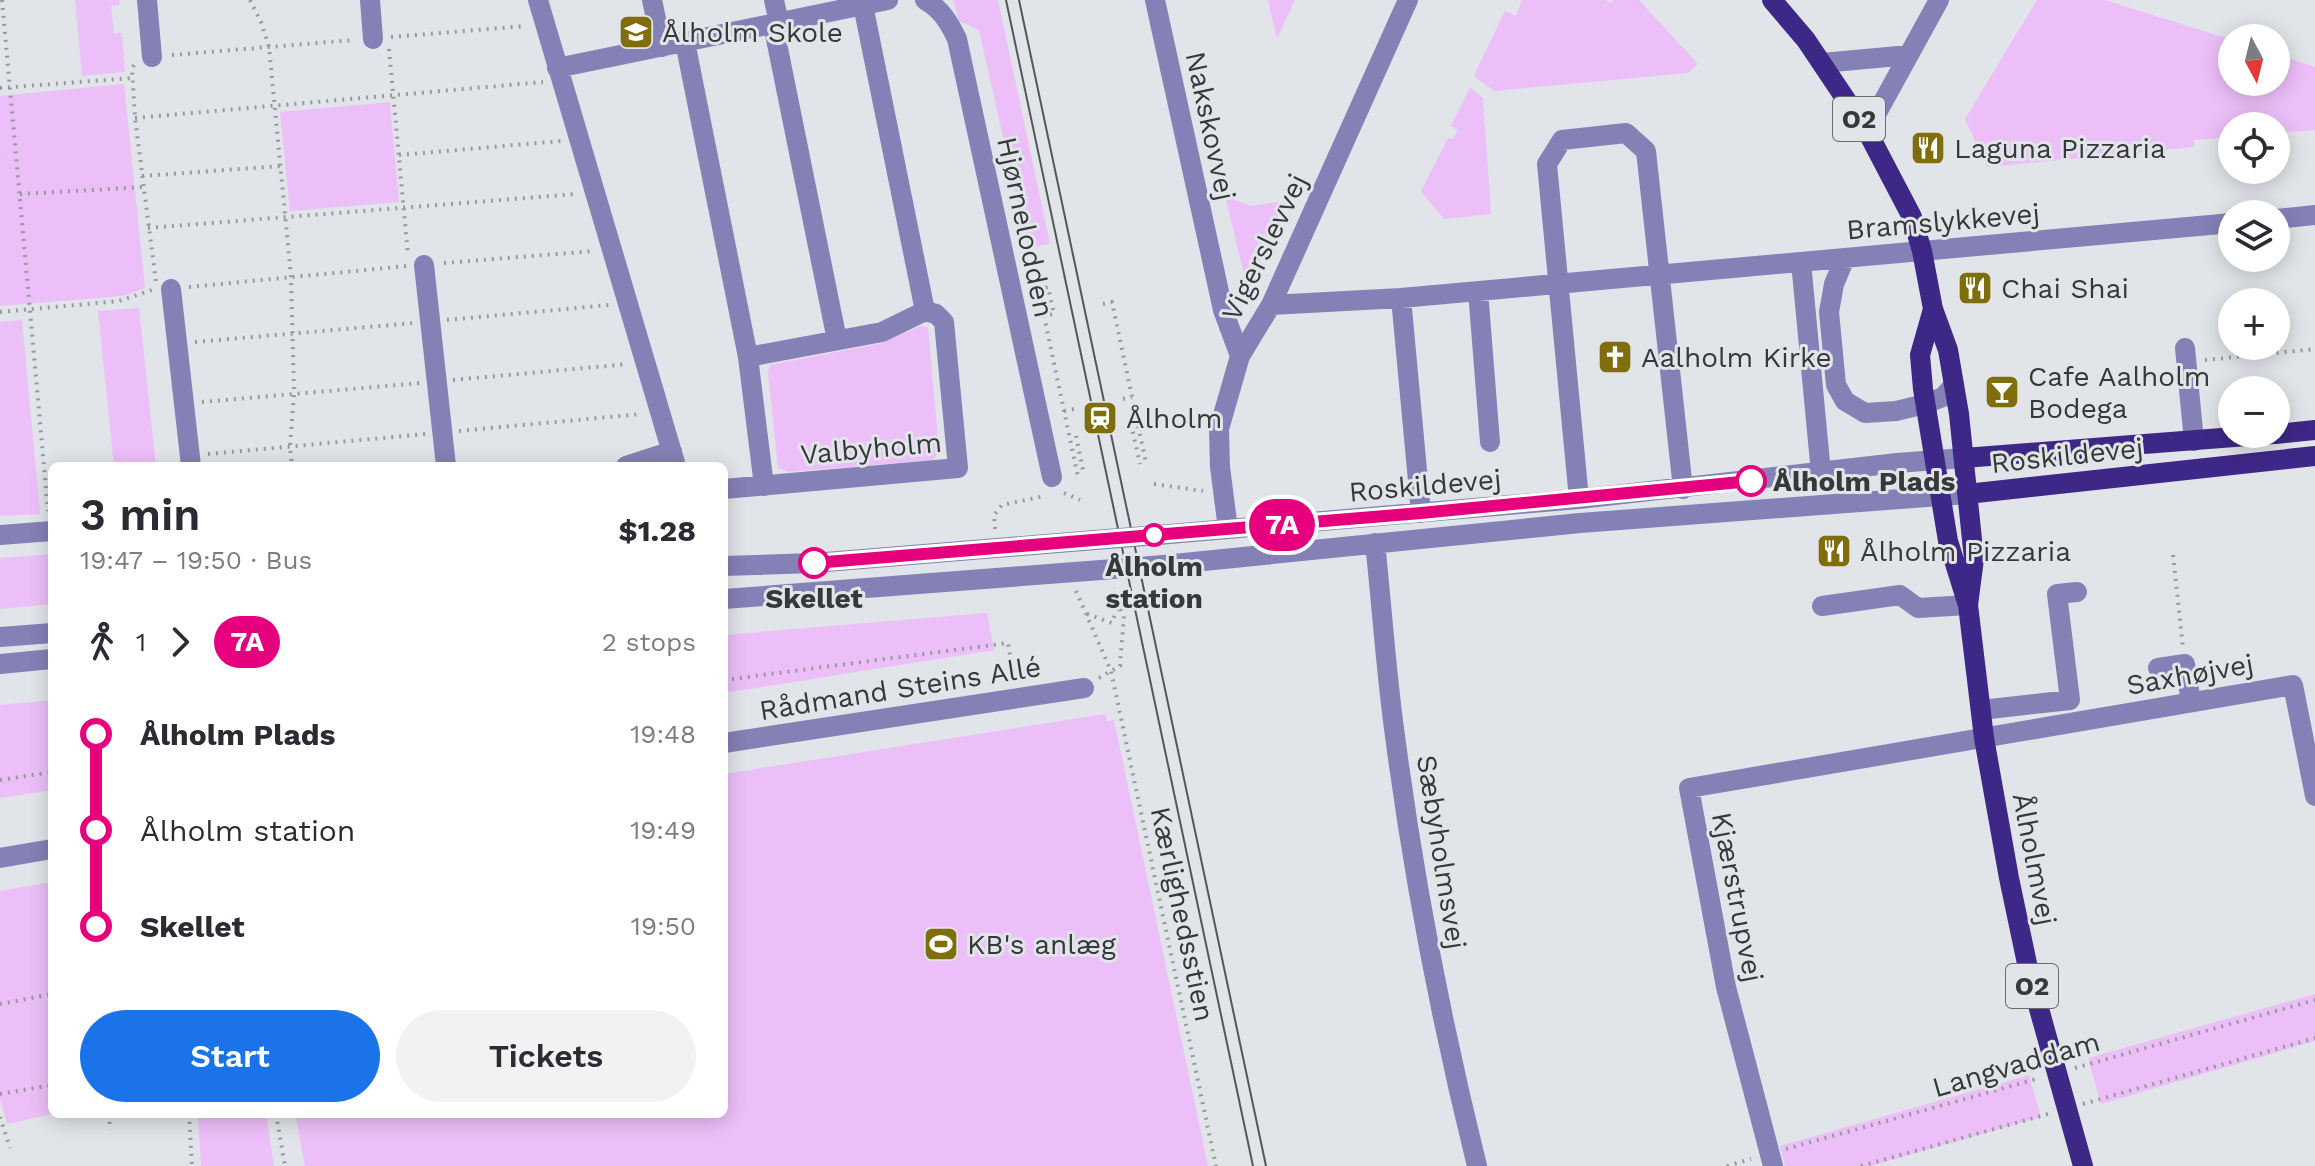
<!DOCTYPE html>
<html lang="en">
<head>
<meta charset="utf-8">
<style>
	:root { --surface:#fff; --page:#f2f2f3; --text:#2b2b33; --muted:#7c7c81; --accent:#1a73e8 }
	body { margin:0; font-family:"Work Sans",sans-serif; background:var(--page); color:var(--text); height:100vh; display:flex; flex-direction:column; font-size:30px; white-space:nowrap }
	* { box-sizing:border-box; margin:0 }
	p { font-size:26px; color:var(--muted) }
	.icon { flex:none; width:44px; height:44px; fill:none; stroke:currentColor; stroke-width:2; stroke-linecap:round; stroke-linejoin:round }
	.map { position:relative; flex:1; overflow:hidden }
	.drawer { position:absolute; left:48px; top:462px; width:680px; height:656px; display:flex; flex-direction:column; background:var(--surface); border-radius:12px; box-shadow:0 4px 20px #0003 }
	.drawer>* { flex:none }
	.badge { padding:0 16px; border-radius:26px; font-size:28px; line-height:52px }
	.needle { width:52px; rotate:173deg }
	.controls { position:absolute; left:2218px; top:24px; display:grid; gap:16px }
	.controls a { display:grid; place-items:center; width:72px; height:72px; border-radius:50%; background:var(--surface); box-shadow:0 4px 20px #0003; font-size:40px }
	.map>.badge { position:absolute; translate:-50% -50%; box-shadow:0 0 0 4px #fff }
	.legs { display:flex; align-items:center; gap:12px; height:88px; padding:0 32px; font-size:26px }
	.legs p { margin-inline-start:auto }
	.headline { display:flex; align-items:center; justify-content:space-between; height:136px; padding:0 32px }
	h1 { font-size:44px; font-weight:600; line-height:60px }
	.button { display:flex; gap:16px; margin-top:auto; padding:16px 32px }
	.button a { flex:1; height:92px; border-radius:48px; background:var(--accent); color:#fff; font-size:32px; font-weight:600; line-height:92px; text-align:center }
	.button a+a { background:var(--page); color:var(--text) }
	ul { padding:0 32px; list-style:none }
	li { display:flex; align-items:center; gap:28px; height:96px; font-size:30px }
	li i { display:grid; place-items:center; width:12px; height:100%; margin:0 10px; background:currentColor }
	li i::after { content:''; width:20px; height:20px; margin:-10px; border:6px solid; border-radius:50%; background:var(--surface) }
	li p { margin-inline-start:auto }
	li:first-child i { background:linear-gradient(#0000 50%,currentColor 0) }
	li:last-child i { background:linear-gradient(currentColor 50%,#0000 0) }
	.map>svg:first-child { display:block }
</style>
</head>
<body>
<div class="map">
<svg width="2315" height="1166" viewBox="0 0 2315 1166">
	<rect width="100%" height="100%" fill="#e1e4e8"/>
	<!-- green -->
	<path fill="#ecbff9" d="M75,0H119L120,5L111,6L114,33H122L125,72L82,76Z
		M953,0H998L1050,244L1028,248L979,30L959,21Z
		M1268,0H1295L1277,39Z
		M1522,0H1606L1610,3L1614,0H1639L1698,64L1688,73L1494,91L1474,76L1505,11L1516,16Z
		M2037,0H2105L2232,40V82H2276V54L2315,67V130L2276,133V126H2232V137L2194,140V147L1987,167L1965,119Z
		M124,84L145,288L123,296L0,306V96Z
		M1470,87L1483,98L1491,214L1444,219L1421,191L1448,138L1453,139L1458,130L1451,126Z
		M390,102L399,202L290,211L280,112Z
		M1225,196L1251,206L1276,202L1285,208L1254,275L1244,274Z
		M139,308L156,466H114L98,311Z
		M22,320L40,514L0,516V322Z
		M920,326L928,327L939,451L933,460L788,472L778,468L768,373L770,365L882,343Z
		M52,554V604L0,609V558Z
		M987,613L994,650L724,693V635Z
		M52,700V790L0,798V705Z
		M1105,714L1107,721L1114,720L1208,1166H305L295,1114H724V774Z
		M52,882L53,1114L7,1124L0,1099V891Z
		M2315,994V1041L2101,1104L2088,1058Z
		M2029,1075L2041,1117L1871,1166H1785L1780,1146Z
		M198,1114H266L274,1166H201Z"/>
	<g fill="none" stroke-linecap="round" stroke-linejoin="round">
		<!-- path -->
		<path stroke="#97999c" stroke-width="4" stroke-dasharray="2 6" stroke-linecap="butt" d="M2,0L48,511
			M250,0L261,22L269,47L291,277L294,394L290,447L292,466
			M391,37L526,26
			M389,49L408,256
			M172,55L354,40
			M134,65L132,69L135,118L156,282
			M0,88L132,78
			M135,118L543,82
			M399,155L561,141
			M142,176L281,166
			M20,194L144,187
			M148,228L576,194
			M444,263L594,251
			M189,287L407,266
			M1030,291L1048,287L1054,314L1044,316L1078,477
			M1103,304L1112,302L1146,463
			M0,312L119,301L152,290
			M447,320L609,305
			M195,342L414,323
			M2205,360L2315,349
			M453,380L628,364
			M1123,399L1132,397
			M202,402L420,383
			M1064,411L1074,409
			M1131,424L1140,464
			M459,431L641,414
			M1076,436L1084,475
			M208,454L426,434
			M1154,484L1203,491
			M1064,493L1080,500
			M995,529L994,515L1002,505L1045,496
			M2173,555L2183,648
			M1076,591L1111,671L1216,1166
			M1087,614L1112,623L1118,605
			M1099,678L1120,666L1124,616L1118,605L1115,588
			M724,680L1008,643L1014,679
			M0,780L52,772
			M0,1004L52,994
			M2075,1068L2315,1000
			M0,1094L52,1085
			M2083,1104L2315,1038
			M109,1114L110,1130
			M189,1114L192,1166
			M276,1114L285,1166
			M0,1117L10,1148
			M1786,1149L2040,1078
			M1727,1166L1751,1159
			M1861,1166L2048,1114"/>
		<!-- minor -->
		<path stroke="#8481b6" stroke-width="20" d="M147,0L152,57
			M370,0L373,39
			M538,0L676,466
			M652,0L662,47
			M774,0L779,23
			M925,0C941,9 949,22 957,39L1052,477
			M1155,0L1223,310L1240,356
			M773,24L837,340
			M685,42L748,357L764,486
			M1822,63L1909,55
			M557,68L888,0
			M1867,131L1939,0
			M2276,219L2315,215
			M1845,258L1834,284L1829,312L1836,385L1845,401L1865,413L1896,411L1925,404L1943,397L1954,385
			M1801,262L1821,473
			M424,265L446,466
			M171,289L191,466
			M1478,291L1490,442
			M1401,298L1421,513
			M1271,305L1401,298L2232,223
			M2185,348L2194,441
			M748,357L882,332L925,311
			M626,466L672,451
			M724,489L958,468L944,322L936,314L925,311L863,5
			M1579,499L1547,164L1562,140L1626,133L1646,151L1683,489
			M1228,529L1220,467L1219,429L1240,356L1271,305L1408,0
			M0,535L52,531
			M1158,535L1579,499L1897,463L1964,458
			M1375,543C1382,607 1386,672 1395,736C1414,881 1442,1025 1477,1166
			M1164,565L1580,523L1967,494
			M724,566L814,563L1095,540
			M724,599L1101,570
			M1822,606L1900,595L1918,608L1968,605
			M0,637L52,633
			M0,664L52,659
			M2158,668L2185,664L2191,702
			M1981,710L2070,700L2057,594L2077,592
			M724,743L1084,688
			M0,858L52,849
			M1773,1166L1726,987L1689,788L2293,685L2315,796"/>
		<!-- major -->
		<path stroke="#3e2887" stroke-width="20" d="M1772,0L1806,40L1867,131L1912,217L1922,251L1933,309L1948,350L1959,414L1974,559L1968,605L1984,738L2009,878L2029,973L2083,1166
			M1933,309L1920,355L1923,389L1948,541L1967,602
			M2276,434L2315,430
			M1964,458L2273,434
			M1967,494L2315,456"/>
		<!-- tram -->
		<path stroke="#545657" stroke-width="2" d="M1006,0L1253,1166
			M1019,0L1266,1166"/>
		<!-- minor-bridge -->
		<path stroke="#8481b6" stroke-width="20" d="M1095,540L1158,535
			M1101,570L1164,565"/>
	</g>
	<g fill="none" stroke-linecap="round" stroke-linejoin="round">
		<!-- line-1 casing -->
		<g stroke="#fff" stroke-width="18">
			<path id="line-1" d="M814,563L1421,513L1751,481"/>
		</g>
		<!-- line-1 -->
		<use href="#line-1" stroke="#e6007e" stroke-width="12"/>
	</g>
	<!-- icons -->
	<defs>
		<g id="school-square" transform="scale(1.8)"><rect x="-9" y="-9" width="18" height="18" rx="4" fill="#806e0c" stroke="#e1e4e8"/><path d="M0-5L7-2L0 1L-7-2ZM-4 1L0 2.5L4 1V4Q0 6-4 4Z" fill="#fff"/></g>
		<g id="restaurant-square" transform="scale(1.8)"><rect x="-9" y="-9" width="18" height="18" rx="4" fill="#806e0c" stroke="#e1e4e8"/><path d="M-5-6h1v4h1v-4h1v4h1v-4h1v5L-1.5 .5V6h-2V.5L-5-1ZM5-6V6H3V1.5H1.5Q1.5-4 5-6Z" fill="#fff"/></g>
		<g id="church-square" transform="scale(1.8)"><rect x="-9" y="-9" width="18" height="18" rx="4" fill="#806e0c" stroke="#e1e4e8"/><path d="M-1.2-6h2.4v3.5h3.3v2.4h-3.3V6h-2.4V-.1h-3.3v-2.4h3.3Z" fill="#fff"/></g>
		<g id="bar-square" transform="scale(1.8)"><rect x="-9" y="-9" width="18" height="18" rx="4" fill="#806e0c" stroke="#e1e4e8"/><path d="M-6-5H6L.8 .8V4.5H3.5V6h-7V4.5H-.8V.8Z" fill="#fff"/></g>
		<g id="station-square" transform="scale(1.8)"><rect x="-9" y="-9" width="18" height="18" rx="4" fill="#806e0c" stroke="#e1e4e8"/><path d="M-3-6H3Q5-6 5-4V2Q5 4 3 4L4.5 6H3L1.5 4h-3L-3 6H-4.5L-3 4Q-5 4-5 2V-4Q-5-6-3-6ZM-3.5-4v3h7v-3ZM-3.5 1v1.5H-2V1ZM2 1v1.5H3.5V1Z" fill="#fff"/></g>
		<g id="stadium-square" transform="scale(1.8)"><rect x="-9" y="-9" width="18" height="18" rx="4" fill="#806e0c" stroke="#e1e4e8"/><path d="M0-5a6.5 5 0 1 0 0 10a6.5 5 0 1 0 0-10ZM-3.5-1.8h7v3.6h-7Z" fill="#fff"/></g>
	</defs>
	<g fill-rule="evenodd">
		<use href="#school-square" x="636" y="32"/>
		<use href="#restaurant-square" x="1928" y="148"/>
		<use href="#restaurant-square" x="1975" y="288"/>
		<use href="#church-square" x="1615" y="357"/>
		<use href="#bar-square" x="2002" y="392"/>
		<use href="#station-square" x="1100" y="418"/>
		<use href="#restaurant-square" x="1834" y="551"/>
		<use href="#stadium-square" x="941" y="944"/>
	</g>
	<!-- markers -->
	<g fill="#fff" stroke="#e6007e" stroke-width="4">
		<circle cx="1751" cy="481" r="14"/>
		<circle cx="1154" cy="535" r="10"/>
		<circle cx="814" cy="563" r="14"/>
	</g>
	<g text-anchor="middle" stroke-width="6" stroke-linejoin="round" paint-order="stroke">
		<!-- shield labels -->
		<g fill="#e1e4e8" stroke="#6a6c6e" stroke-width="2">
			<rect x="1833" y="97" width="52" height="44" rx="6"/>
			<rect x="2006" y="964" width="52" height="44" rx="6"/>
		</g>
		<g font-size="26" font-weight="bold" fill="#373839">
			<text x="1859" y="128">O2</text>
			<text x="2032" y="995">O2</text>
		</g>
		<!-- poi labels -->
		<g font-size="28" fill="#373839" stroke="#e1e4e8" text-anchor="start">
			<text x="662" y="42">Ålholm Skole</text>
			<text x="1954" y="158">Laguna Pizzaria</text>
			<text x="2001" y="298">Chai Shai</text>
			<text x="1641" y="367">Aalholm Kirke</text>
			<text x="2028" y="386">Cafe Aalholm<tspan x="2028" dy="32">Bodega</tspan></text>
			<text x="1126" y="428">Ålholm</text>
			<text x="1860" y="561">Ålholm Pizzaria</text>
			<text x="967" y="954">KB's anlæg</text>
		</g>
		<!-- street labels -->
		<g font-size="28" fill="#373839" stroke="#e1e4e8">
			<text transform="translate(1211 126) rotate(78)" y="10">Nakskovvej</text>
			<text transform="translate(1943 221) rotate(-5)" y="10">Bramslykkevej</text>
			<text transform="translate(1026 227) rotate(78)" y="10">Hjørnelodden</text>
			<text transform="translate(1264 247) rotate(-64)" y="10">Vigerslevvej</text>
			<text transform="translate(871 448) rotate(-5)" y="10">Valbyholm</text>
			<text transform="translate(2067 455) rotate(-6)" y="10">Roskildevej</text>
			<text transform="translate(1425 485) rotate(-5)" y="10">Roskildevej</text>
			<text transform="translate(2190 674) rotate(-10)" y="10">Saxhøjvej</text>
			<text transform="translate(900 688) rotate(-9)" y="10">Rådmand Steins Allé</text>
			<text transform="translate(1442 852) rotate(81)" y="10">Sæbyholmsvej</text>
			<text transform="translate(2035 859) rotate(79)" y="10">Ålholmvej</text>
			<text transform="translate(1738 897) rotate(79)" y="10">Kjærstrupvej</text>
			<text transform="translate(1183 914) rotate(78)" y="10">Kærlighedsstien</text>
			<text transform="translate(2016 1064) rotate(-16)" y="10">Langvaddam</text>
		</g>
		<!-- stop labels -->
		<g font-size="28" font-weight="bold" fill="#373839" stroke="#e1e4e8">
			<text x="1773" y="491" text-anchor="start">Ålholm Plads</text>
			<text x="1154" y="576">Ålholm<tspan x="1154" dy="32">station</tspan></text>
			<text x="814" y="608">Skellet</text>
		</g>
	</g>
</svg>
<div class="controls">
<a><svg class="needle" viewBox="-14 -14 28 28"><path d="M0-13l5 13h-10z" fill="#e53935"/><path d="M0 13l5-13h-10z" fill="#7c7c81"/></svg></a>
<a><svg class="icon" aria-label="locate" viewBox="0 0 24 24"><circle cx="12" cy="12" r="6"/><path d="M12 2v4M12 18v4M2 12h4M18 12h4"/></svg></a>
<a><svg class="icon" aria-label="layers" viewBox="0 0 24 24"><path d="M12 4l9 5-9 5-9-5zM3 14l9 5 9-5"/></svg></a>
<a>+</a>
<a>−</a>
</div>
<b class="badge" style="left:1282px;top:525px;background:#e6007e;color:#fff">7A</b>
<section class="drawer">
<div class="headline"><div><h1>3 min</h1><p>19:47 – 19:50 · Bus</p></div><b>$1.28</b></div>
<div class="legs"><svg class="icon" aria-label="walk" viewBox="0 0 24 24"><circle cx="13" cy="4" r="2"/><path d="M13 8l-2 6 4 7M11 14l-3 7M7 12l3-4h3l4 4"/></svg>1<svg class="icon" aria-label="forward" viewBox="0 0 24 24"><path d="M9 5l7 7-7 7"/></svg><b class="badge" style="background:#e6007e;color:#fff">7A</b><p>2 stops</p></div>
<ul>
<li><i style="color:#e6007e"></i><b>Ålholm Plads</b><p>19:48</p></li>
<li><i style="color:#e6007e"></i><span>Ålholm station</span><p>19:49</p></li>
<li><i style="color:#e6007e"></i><b>Skellet</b><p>19:50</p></li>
</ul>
<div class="button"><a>Start</a><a>Tickets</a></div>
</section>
</div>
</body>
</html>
